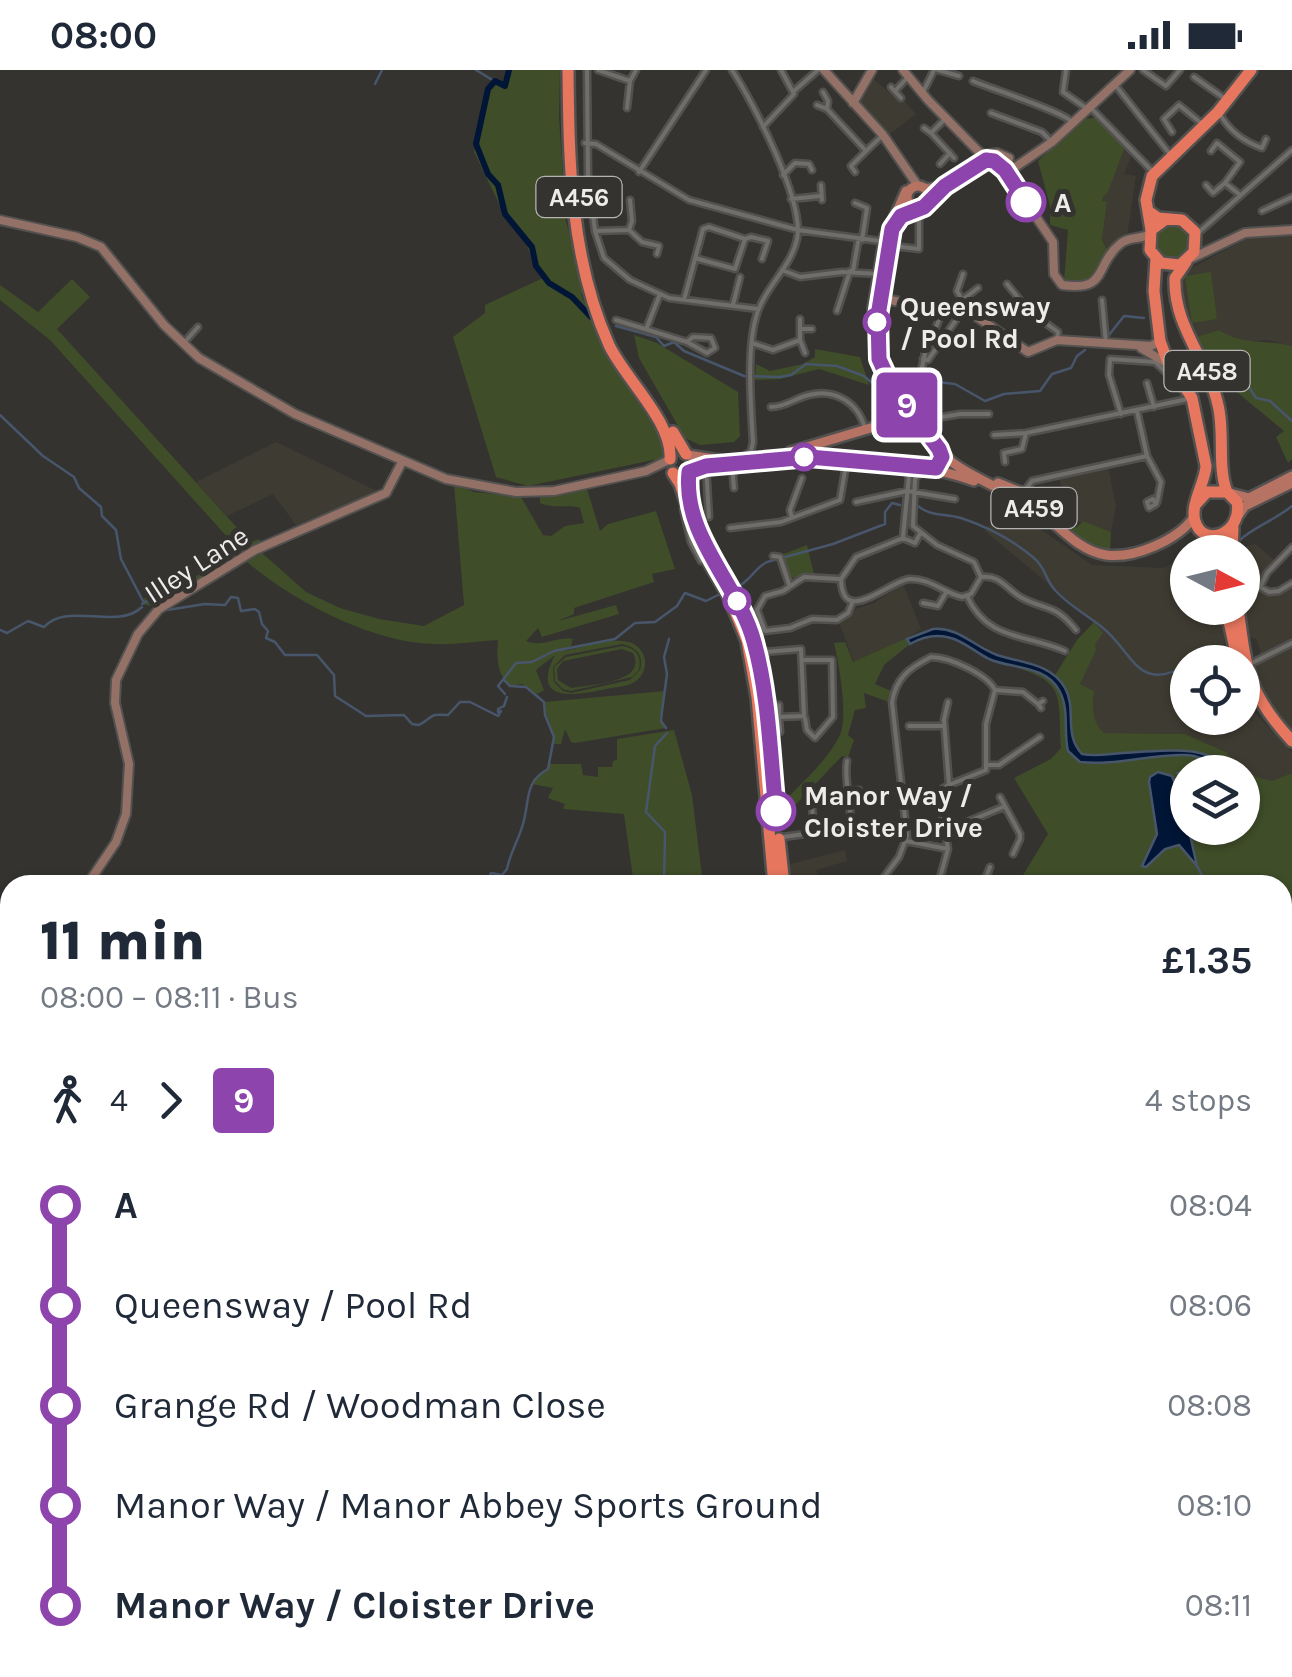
<!DOCTYPE html>
<html lang="en">
<head>
<meta charset="utf-8">
<style>
	:root { --surface:#fff; --page:#f6f6f7; --text:#1f2937; --muted:#747a83 }
	body { margin:0; font-family:Karla,sans-serif; background:var(--page); color:var(--text); height:100vh; display:flex; flex-direction:column; font-size:38px; white-space:nowrap }
	* { box-sizing:border-box; margin:0 }
	p { font-size:32px; color:var(--muted) }
	.icon { flex:none; width:55px; height:55px; fill:none; stroke:currentColor; stroke-width:2; stroke-linecap:round; stroke-linejoin:round }
	.map { position:relative; flex:1; overflow:hidden }
	.side { position:absolute; left:0px; top:805px; width:1292px; height:802px; display:flex; flex-direction:column; background:var(--surface); border-radius:30px 30px 0 0; box-shadow:0 2px 8px #0004 }
	.side>* { flex:none }
	.badge { padding:0 20px; border-radius:8px; font-size:35px; line-height:65px }
	.needle { width:65px; rotate:97deg }
	.buttons { position:absolute; left:1170px; top:465px; display:grid; gap:20px }
	.buttons a { display:grid; place-items:center; width:90px; height:90px; border-radius:50%; background:var(--surface); box-shadow:0 2px 8px #0004; font-size:50px }
	.map>.badge { position:absolute; translate:-50% -50%; box-shadow:0 0 0 5px #fff }
	.legs { display:flex; align-items:center; gap:15px; height:110px; padding:0 40px; font-size:32px }
	.legs p { margin-inline-start:auto }
	.headline { display:flex; align-items:center; justify-content:space-between; height:170px; padding:0 40px }
	h1 { font-size:55px; font-weight:800; line-height:75px }
	ul { padding:0 40px; list-style:none }
	li { display:flex; align-items:center; gap:35px; height:100px; font-size:38px }
	li i { display:grid; place-items:center; width:15px; height:100%; margin:0 12px; background:currentColor }
	li i::after { content:''; width:25px; height:25px; margin:-12px; border:8px solid; border-radius:50%; background:var(--surface) }
	li p { margin-inline-start:auto }
	li:first-child i { background:linear-gradient(#0000 50%,currentColor 0) }
	li:last-child i { background:linear-gradient(currentColor 50%,#0000 0) }
	.status { display:flex; justify-content:space-between; align-items:center; height:70px; padding:0 50px; background:var(--surface); direction:ltr }
	.status svg { height:28px; fill:currentColor }
	.map>svg:first-child { display:block }
</style>
</head>
<body>
<div class="status"><b>08:00</b><svg viewBox="0 0 49 12"><path d="M0 12V9h3v3zM5 12V6h3v6zM10 12V3h3v9zM15 12V0h3v12zM26 1h20v11H26zM47 4h2v5h-2z"/></svg></div>
<div class="map">
<svg width="1292" height="1607" viewBox="0 0 1292 1607">
	<rect width="100%" height="100%" fill="#343330"/>
	<!-- built -->
	<path fill="#3e3b32" d="M874,9L900,32L903,30L916,44L886,67L857,29Z
		M1125,77L1132,85L1124,104L1136,106L1127,166L1109,183L1102,170L1107,132L1102,131L1103,126L1108,121Z
		M1292,164V276L1268,270L1246,272L1231,269L1219,260L1193,268L1181,227L1180,208L1184,202L1252,166Z
		M276,372L379,422L296,455L273,424L227,446L196,412Z
		M1108,397L1116,436L1111,462L1070,449L1059,408Z
		M1006,435L1092,495L1163,498L1179,490L1187,476L1199,471L1208,482H1188V538H1221L1225,575L1232,592H1188V648H1242L1243,619L1256,644L1292,682V703L1271,712L1257,708L1241,698L1226,682L1185,664L1104,663L1097,657L1093,641L1094,621L1079,615L1094,552L985,461Z
		M1255,474L1274,490L1263,503L1259,519L1266,525L1292,517V666L1259,623L1253,597L1260,592V579L1256,569L1246,566L1242,482H1235V479Z
		M903,514L921,559L889,579L861,612L839,552L858,538L874,533Z
		M845,780L847,791L816,800L821,815H791L787,795Z
		M1292,1557V1607H1242L1239,1598H1282L1283,1560Z"/>
	<!-- green -->
	<path fill="#3f4d29" fill-rule="evenodd" d="M509,0H560L559,47L566,151L583,212L584,221L581,224L607,285L662,369L663,388L528,416L496,407L453,267L485,243V235L543,208L534,196L525,169L504,144L474,82L491,11L504,14Z
		M1095,48L1125,77L1108,122L1103,127L1102,131L1107,132L1102,170L1109,183C1096,205 1093,216 1064,212L1068,160L1050,155V136L1038,91L1082,49Z
		M1170,151L1189,158L1193,177L1174,193L1156,184L1154,164Z
		M1211,202L1217,249L1192,253L1185,206Z
		M72,209L90,227L57,259L250,472L260,469V475L160,538L142,534L146,525L164,527L238,479L50,270L0,230V215L38,242Z
		M1219,260C1242,276 1266,269 1292,276V389L1288,393L1276,367L1284,361L1216,305L1193,268Z
		M634,265L657,273L738,322L740,366L734,372L700,375L685,368L639,288Z
		M815,279L860,287L869,315L819,299L780,309L755,310L756,294L770,301L803,294L815,287Z
		M454,414L474,422L521,427L543,465L551,466L565,456L584,453L580,438C570,434 552,439 540,433V427L587,419L600,461L608,454L656,441L675,499L652,504L654,512L574,538V544L558,551L616,535L619,544L542,567L538,558L526,571C543,578 556,566 573,569L571,576L564,581C584,578 632,558 643,584C648,593 644,605 636,611C628,617 615,617 606,619C575,626 530,633 555,585L536,600L544,620L537,624L522,614L510,616C496,603 497,588 498,570C477,571 456,575 436,574C374,574 293,531 247,492L262,483L306,522L340,538L379,549L424,556L464,535ZM622,574C637,577 644,586 640,600L630,610L571,623L563,621L554,612L553,597L565,585Z
		M1018,423L1037,432L1042,430L1076,458L1083,451L1111,462L1110,480L1088,476Z
		M807,475L814,504L789,509L781,485Z
		M1094,552L1103,563L1095,574L1096,580L1080,614L1094,621C1093,636 1091,652 1104,663L1185,664L1226,682L1241,698L1259,708L1272,711L1292,703V1262L1282,1252V815H1017L1048,764L1014,708L1051,689L1061,678C1058,624 1067,612 1009,595L1032,600L1052,610L1077,570ZM1188,702H1242V758H1188Z
		M907,568L910,574L884,595L875,614L891,621L889,632L864,623L866,638L855,640L848,665L854,670L848,687L842,686L783,748L782,733C802,713 826,692 839,667C849,649 839,594 834,573L845,572L853,592Z
		M622,576C636,578 642,586 639,600L632,607L571,621L563,619L555,611L554,597L566,587ZM622,579L633,583C648,613 591,614 571,618L558,610L557,599L563,591Z
		M665,621L661,651L666,658L575,673L571,672L565,659L561,674H553C555,658 545,648 544,632Z
		M674,660L692,725L703,814L634,815L624,744L563,739L565,734L548,728L553,718L532,714L534,708L547,701L549,694H581L583,705L598,707V697H612L613,691L617,690V669Z
		M0,1384H10V1519L0,1515Z"/>
	<!-- water -->
	<path fill="#011536" stroke="#48566c" stroke-width="2.5" d="M933,559C959,557 973,576 997,585C1021,593 1051,593 1065,618C1077,639 1063,664 1082,684C1096,687 1108,684 1122,683C1169,681 1199,672 1238,702C1220,703 1207,685 1186,685C1151,684 1114,696 1080,692L1068,681C1063,660 1070,640 1059,620C1045,595 1012,599 989,589C975,582 963,570 947,567C933,564 922,567 910,574L907,569Z
		M1158,702L1172,706L1184,738L1197,796L1179,775L1165,779L1146,797L1142,796L1157,764L1149,712L1150,707Z"/>
	<g fill="none" stroke-linecap="round" stroke-linejoin="round">
		<!-- stream -->
		<path stroke="#48566c" stroke-width="2.5" d="M476,0L494,11
			M375,14L382,0
			M616,256L656,267L664,276L674,272L684,281L744,306L780,307L791,305L806,294L837,296L864,306L885,324
			M1109,265L1124,246L1144,248
			M1224,292L1240,303L1256,328L1270,331L1292,351
			M904,323L911,320L913,309L955,314L985,331L1004,324L1040,321L1052,304L1071,298L1077,286L1085,280
			M0,345L43,386L74,407L79,418L101,437L102,446L116,460L121,489L143,531
			M918,436C931,447 945,443 961,448C988,457 1013,470 1034,488C1045,497 1046,510 1054,519C1068,535 1087,545 1103,558C1133,582 1138,625 1188,594
			M1240,470C1252,458 1275,450 1292,436
			M1203,482L1209,477
			M736,518C750,511 755,498 767,492L833,474L885,454V442L892,433L900,435
			M142,534L147,531L156,536
			M167,540L205,534L225,535L231,527L238,528L241,541L255,539L259,542L262,554L268,561L266,568L275,572L285,585H317L334,605L335,626L366,646L404,645L412,654L419,655C436,645 428,644 448,645L460,632H470L498,646L501,641L498,642V639L504,636L507,627
			M0,560L7,563L28,551L44,557C68,531 117,561 142,537
			M1190,592L1205,587L1208,578
			M505,624L498,616L516,593L532,592L554,581L615,569L635,553L655,552L677,536L685,523L706,531L718,525
			M666,658L661,651L662,641L667,604L664,587L669,569
			M1177,703H1188
			M1197,796L1207,815
			M1102,812L1112,815
			M485,815L491,803L502,805L507,799C510,783 519,769 523,754C530,730 524,712 548,699L554,667L545,645L544,632L526,617L510,616L504,610
			M664,815L665,762L646,742L655,676L667,663
			M1127,815L1130,813
			M1282,907L1292,910
			M1292,939V932
			M1292,981V986
			M0,1078L10,1075
			M1291,1094L1292,1093
			M1282,1189L1292,1209
			M9,1471L10,1469"/>
		<!-- river -->
		<path stroke="#011536" stroke-width="6" d="M509,0L505,16L495,11L488,19L476,74L488,104L498,115L505,144L532,177L536,196L549,213L572,227L591,247"/>
		<!-- street casing -->
		<g stroke="#52514f" stroke-width="9">
			<path id="street" d="M587,0L588,105L595,161L604,188L630,210L669,228L758,239
				M598,0L630,11
				M732,0C753,32 805,132 797,169C792,194 770,213 760,236C745,268 751,336 753,372L751,381L745,386
				M938,0L959,6
				M1066,0L1063,22L1086,38
				M1143,0L1166,16L1180,0
				M1194,7L1224,28
				M973,11C992,19 1064,42 1072,52
				M1116,16L1169,83
				M891,17L901,28
				M794,21L818,0
				M895,21L908,7
				M823,22L828,31L827,39
				M922,24L934,0
				M817,35L827,39L866,81L883,65
				M627,38L630,11L636,0
				M1091,38L1154,103
				M991,43L1042,62L1052,72
				M1221,46C1230,61 1245,72 1262,78L1266,69
				M945,49L931,63L954,88
				M763,57L794,24L781,0
				M924,58L931,63
				M1172,62L1164,49L1179,35L1201,53
				M585,73L596,74L689,130L798,160L880,171
				M1211,81L1217,73L1240,92L1225,113L1239,124
				M940,94L950,83
				M639,102L706,0
				M855,102L851,96L866,81
				M783,105L795,93L809,94L812,100
				M821,115L822,130
				M1206,115L1213,123L1225,113
				M791,129L821,126
				M855,133L867,138L862,170
				M1262,141L1292,127
				M629,160L632,151L630,130
				M595,161L629,160L642,172L659,176L657,184
				M1199,162L1292,80
				M745,169L751,167L768,171L762,189
				M894,176L919,179V139
				M782,200L800,207L842,202L879,204
				M853,201L858,172
				M1007,214L1029,241L1058,262L1057,270
				M684,230L703,159L709,157L745,169L735,199L695,188
				M962,230L957,221L963,204
				M962,230L978,218
				M1102,230L1106,274
				M733,235L740,207
				M837,241L850,201
				M616,250L687,272L693,267L711,268L715,278L707,283L687,272
				M647,257L660,224
				M801,259H812
				M800,270L805,283
				M752,273L773,280L800,270V249
				M183,274L198,257
				M923,289L928,290L956,250
				M1147,313L1154,337
				M926,336L916,334L915,331L925,283L939,250L938,238
				M771,337C786,337 795,328 809,325C835,318 859,333 865,359
				M1137,341L1147,386L1161,412L1157,432
				M1121,344L1109,305L1110,289L1155,292L1174,310
				M919,351L960,344H989
				M994,365L1026,363L1188,329
				M1005,392L1004,383L1022,379L1026,363
				M732,394L734,418
				M706,396L709,447
				M1153,429L1156,434L1149,438L1147,432Z
				M1037,430L1023,423L1032,411L1147,386
				M856,432L907,421L955,429
				M683,439L691,472L701,491
				M792,448L790,440L802,408
				M913,455L915,409L921,401
				M730,458L781,452L840,430L847,389
				M903,467L909,406L904,399
				M903,468L856,487L841,509C842,558 889,511 909,509C930,508 944,523 962,527L971,524L981,507L974,492L937,475L913,456
				M903,468L915,473L920,464
				M1292,477L1267,503L1260,517L1269,522L1279,521L1292,513
				M773,486L780,487L789,514
				M981,507C1000,504 1007,520 1022,528C1047,541 1054,533 1076,560
				M839,509L804,507L783,521L765,526L757,540L765,561L790,558L812,549L837,550L848,543L853,531
				M967,526C987,571 1027,564 1065,581
				M923,533L938,536L947,521
				M753,569L764,582L801,579L804,646L779,647V635
				M802,590H832L833,647L815,668L807,660L805,648
				M1250,594L1292,573
				M760,595L768,582
				M995,620L1023,622L1038,634
				M1041,638L1038,634L1043,631
				M779,647L780,662
				M909,656H944
				M987,695H999L1040,667
				M845,721L859,720V725
				M1000,727L1020,764V769L1013,784
				M812,738L815,764
				M948,760L1003,737
				M783,767L848,758C855,744 843,712 847,691
				M906,771L948,779
				M986,806L1002,815
				M843,815L853,812L866,815
				M878,815L899,787L907,766L892,632C896,608 909,598 931,587C949,587 987,604 995,620L986,654V700L949,715
				M938,815L948,779L939,726L942,719L949,715L944,650L948,632
				M983,815L990,797
				M1282,1442L1292,1450
				M1282,1533L1292,1531
				M0,1537L10,1540
				M0,1582L10,1589
				M24,1598L40,1607
				M225,1598L226,1606L232,1607
				M326,1598L334,1607L343,1598
				M351,1598L360,1607
				M377,1598L387,1607
				M495,1598V1602L501,1601
				M638,1598L647,1607
				M715,1598L726,1607
				M1171,1598L1176,1603
				M1212,1598L1214,1607
				M57,1607L61,1598
				M166,1607V1598
				M363,1607L373,1598
				M694,1607L690,1602L698,1598
				M1036,1607L1038,1598
				M1133,1607L1137,1598
				M1140,1607L1144,1598"/>
		</g>
		<!-- secondary casing -->
		<g stroke="#52514f" stroke-width="12">
			<path id="secondary" d="M824,0L883,65L918,116
				M903,0L928,30L982,85
				M853,33L872,0
				M1007,88L1026,132L1053,172L1054,204L1062,215C1109,222 1094,195 1120,174C1129,166 1140,170 1150,164
				M1014,98L1052,72L1130,0
				M924,118L940,117
				M931,127L982,85L997,83L1009,88
				M0,150L77,167L101,177L164,255L199,288L295,344L446,409L516,422L554,421L646,401L669,390
				M1188,190L1245,163L1292,160
				M874,227L932,238L961,236L1028,282L1057,270L1151,276L1160,271
				M1141,278L1168,294
				M87,815L116,772L126,744L129,694L115,633L116,610L138,564L159,539L255,480L386,423L402,392
				M0,855L10,851
				M1282,1316L1292,1318
				M1282,1363L1292,1371
				M1077,1598L1100,1607
				M561,1603L564,1605L582,1598"/>
		</g>
		<!-- primary casing -->
		<g stroke="#52514f" stroke-width="14">
			<path id="primary" d="M907 127a11 11 0 1 1 22 0a11 11 0 1 1-22 0Z
				M918,138C889,149 889,172 884,200C879,231 871,268 883,298C890,319 938,383 956,395C984,414 1016,424 1043,444C1062,459 1080,481 1106,485C1134,489 1178,470 1194,447
				M894,148L906,121
				M873,239L885,166
				M886,353C896,344 898,332 890,321
				M790,382L894,351L917,349
				M688,385L720,390
				M690,400C764,379 902,385 974,411
				M998,413L1023,423
				M1230,423L1249,428L1292,406
				M1238,446L1245,436L1292,413"/>
		</g>
		<!-- highway casing -->
		<g stroke="#52514f" stroke-width="16">
			<path id="highway" d="M568,0C569,93 570,188 609,275C625,309 673,352 670,389
				M1148,141L1158,148L1182,150L1195,162L1194,182L1180,195L1161,193L1150,180L1151,160L1166,149
				M1151,160L1146,130L1152,106L1218,42L1251,0
				M1156,189L1154,221L1160,271L1167,290L1192,328L1206,396C1205,413 1190,434 1195,451C1203,479 1243,464 1237,432L1227,422H1207L1196,434
				M1186,192L1175,208C1173,256 1208,290 1218,335C1225,363 1217,396 1227,422
				M673,362L686,384
				M689,402V427
				M673,403L680,414L702,480L728,525L747,571L757,627L774,815
				M1215,466L1220,482
				M1232,482L1233,458
				M1226,538L1238,592
				M1238,538C1246,599 1248,624 1292,671
				M779,769L784,815
				M0,1363H10
				M0,1371L10,1372
				M784,1598L789,1607
				M896,1598L909,1607
				M924,1598L937,1607"/>
		</g>
		<!-- street -->
		<use href="#street" stroke="#6f6e6a" stroke-width="4"/>
		<!-- secondary -->
		<use href="#secondary" stroke="#937166" stroke-width="8"/>
		<!-- primary -->
		<use href="#primary" stroke="#b67363" stroke-width="9"/>
		<!-- highway -->
		<use href="#highway" stroke="#e6775e" stroke-width="11"/>
		<!-- highway-bridge casing -->
		<g stroke="#52514f" stroke-width="16" stroke-linecap="butt">
			<path id="highway-bridge" d="M881,1598L894,1607"/>
		</g>
		<!-- highway-bridge -->
		<use href="#highway-bridge" stroke="#e6775e" stroke-width="11"/>
	</g>
	<g fill="none" stroke-linecap="round" stroke-linejoin="round">
		<!-- line-1 casing -->
		<g stroke="#fff" stroke-width="22">
			<path id="line-1" d="M776,741C770,685 769,626 754,572C738,513 682,466 689,402L706,396L809,387L936,398L942,387L939,379L890,313L879,289L878,246L892,159L901,146L924,137L945,116L986,90L994,91L1005,100L1026,132"/>
		</g>
		<!-- line-1 -->
		<use href="#line-1" stroke="#8e44ad" stroke-width="15"/>
	</g>
	<!-- markers -->
	<g fill="#fff" stroke="#8e44ad" stroke-width="5">
		<circle cx="1026" cy="132" r="18"/>
		<circle cx="877" cy="252" r="12"/>
		<circle cx="804" cy="387" r="12"/>
		<circle cx="737" cy="531" r="12"/>
		<circle cx="776" cy="741" r="18"/>
	</g>
	<g text-anchor="middle" stroke-width="10" stroke-linejoin="round" paint-order="stroke">
		<!-- shield labels -->
		<g fill="#343330" stroke="#b6b4b2" stroke-width="2.5">
			<rect x="536.5" y="107" width="85" height="40" rx="8"/>
			<rect x="1164.5" y="281" width="85" height="40" rx="8"/>
			<rect x="991.5" y="418" width="85" height="40" rx="8"/>
		</g>
		<g font-size="25" font-weight="bold" fill="#edecea">
			<text x="579" y="136">A456</text>
			<text x="1207" y="310">A458</text>
			<text x="1034" y="447">A459</text>
		</g>
		<!-- stop labels -->
		<g font-size="28" font-weight="bold" fill="#edecea" stroke="#343330" text-anchor="start">
			<text x="1054" y="142">A</text>
			<text x="900" y="246">Queensway<tspan x="900" dy="32">/ Pool Rd</tspan></text>
			<text x="804" y="735">Manor Way /<tspan x="804" dy="32">Cloister Drive</tspan></text>
		</g>
		<!-- street labels -->
		<g font-size="28" fill="#edecea" stroke="#343330">
			<text transform="translate(196 494) rotate(-33)" y="10">Illey Lane</text>
		</g>
	</g>
</svg>
<div class="buttons">
<a><svg class="needle" viewBox="-14 -14 28 28"><path d="M0-13l5 13h-10z" fill="#e53935"/><path d="M0 13l5-13h-10z" fill="#747a83"/></svg></a>
<a><svg class="icon" aria-label="locate" viewBox="0 0 24 24"><circle cx="12" cy="12" r="6"/><path d="M12 2v4M12 18v4M2 12h4M18 12h4"/></svg></a>
<a><svg class="icon" aria-label="layers" viewBox="0 0 24 24"><path d="M12 4l9 5-9 5-9-5zM3 14l9 5 9-5"/></svg></a>
</div>
<b class="badge" style="left:907px;top:335px;background:#8e44ad;color:#fff">9</b>
<section class="side">
<div class="headline"><div><h1>11 min</h1><p>08:00 – 08:11 · Bus</p></div><b>£1.35</b></div>
<div class="legs"><svg class="icon" aria-label="walk" viewBox="0 0 24 24"><circle cx="13" cy="4" r="2"/><path d="M13 8l-2 6 4 7M11 14l-3 7M7 12l3-4h3l4 4"/></svg>4<svg class="icon" aria-label="forward" viewBox="0 0 24 24"><path d="M9 5l7 7-7 7"/></svg><b class="badge" style="background:#8e44ad;color:#fff">9</b><p>4 stops</p></div>
<ul>
<li><i style="color:#8e44ad"></i><b>A</b><p>08:04</p></li>
<li><i style="color:#8e44ad"></i><span>Queensway / Pool Rd</span><p>08:06</p></li>
<li><i style="color:#8e44ad"></i><span>Grange Rd / Woodman Close</span><p>08:08</p></li>
<li><i style="color:#8e44ad"></i><span>Manor Way / Manor Abbey Sports Ground</span><p>08:10</p></li>
<li><i style="color:#8e44ad"></i><b>Manor Way / Cloister Drive</b><p>08:11</p></li>
</ul>
</section>
</div>
</body>
</html>
